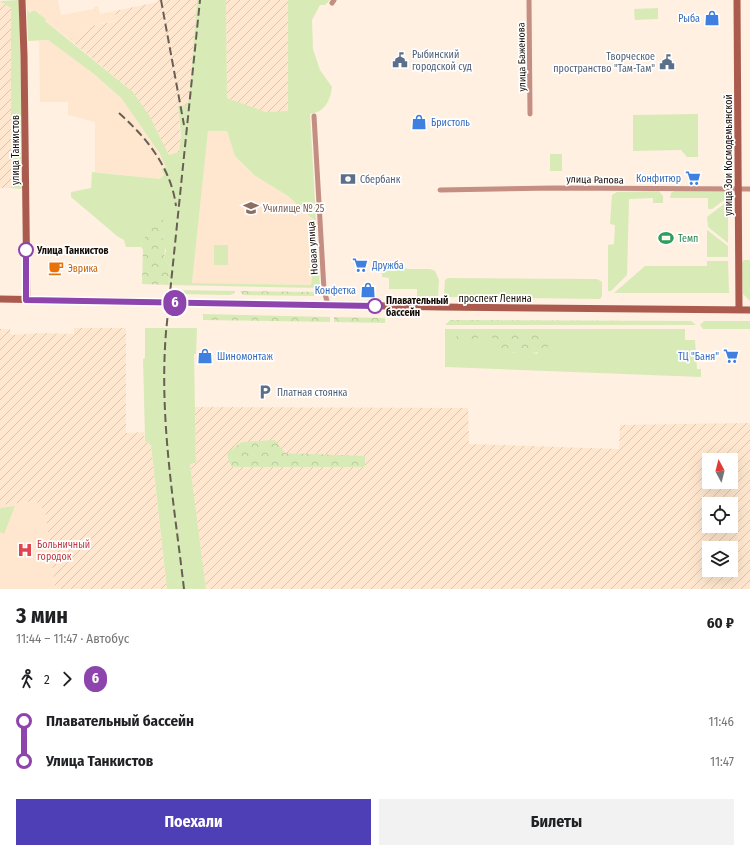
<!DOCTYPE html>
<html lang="ru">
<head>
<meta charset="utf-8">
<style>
	:root { --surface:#fff; --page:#f2f2f2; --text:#202124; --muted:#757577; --accent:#4f3fb7 }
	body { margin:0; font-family:"Fira Sans Condensed",sans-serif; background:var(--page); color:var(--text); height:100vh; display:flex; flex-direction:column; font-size:15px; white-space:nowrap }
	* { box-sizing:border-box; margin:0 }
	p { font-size:13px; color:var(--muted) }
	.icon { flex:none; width:22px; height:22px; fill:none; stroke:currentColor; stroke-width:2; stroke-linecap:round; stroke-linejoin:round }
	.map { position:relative; height:589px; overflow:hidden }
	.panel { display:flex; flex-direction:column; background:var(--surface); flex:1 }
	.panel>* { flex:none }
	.badge { padding:0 8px; border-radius:13px; font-size:14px; line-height:26px }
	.needle { width:26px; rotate:353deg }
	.controls { position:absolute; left:702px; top:453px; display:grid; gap:8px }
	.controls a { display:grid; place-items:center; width:36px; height:36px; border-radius:0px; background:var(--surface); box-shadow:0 4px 16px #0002; font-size:20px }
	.map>.badge { position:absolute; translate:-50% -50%; box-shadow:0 0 0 2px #fff }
	.legs { display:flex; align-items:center; gap:6px; height:44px; padding:0 16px; font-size:13px }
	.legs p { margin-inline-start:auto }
	.overview { display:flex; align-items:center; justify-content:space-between; height:68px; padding:0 16px }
	h1 { font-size:22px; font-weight:700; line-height:30px }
	.button { display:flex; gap:8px; margin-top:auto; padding:8px 16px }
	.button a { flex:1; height:46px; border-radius:0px; background:var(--accent); color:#fff; font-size:16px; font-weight:700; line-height:46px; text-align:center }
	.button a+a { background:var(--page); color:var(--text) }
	ul { padding:0 16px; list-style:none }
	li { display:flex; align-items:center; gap:14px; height:40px; font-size:15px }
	li i { display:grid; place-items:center; width:6px; height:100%; margin:0 5px; background:currentColor }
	li i::after { content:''; width:10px; height:10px; margin:-5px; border:3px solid; border-radius:50%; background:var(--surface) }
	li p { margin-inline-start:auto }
	li:first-child i { background:linear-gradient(#0000 50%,currentColor 0) }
	li:last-child i { background:linear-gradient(currentColor 50%,#0000 0) }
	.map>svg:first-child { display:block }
</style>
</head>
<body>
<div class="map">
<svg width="750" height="589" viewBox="0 0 750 589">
	<defs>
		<pattern id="industrial-furrows" width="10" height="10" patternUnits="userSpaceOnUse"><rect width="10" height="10" fill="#ffe7cf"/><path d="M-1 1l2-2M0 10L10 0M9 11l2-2" fill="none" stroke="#dac5b0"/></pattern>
		<pattern id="forest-crowns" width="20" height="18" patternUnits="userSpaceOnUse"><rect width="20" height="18" fill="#d8ebb6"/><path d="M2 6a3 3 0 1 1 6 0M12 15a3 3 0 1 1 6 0" fill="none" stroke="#b8c89b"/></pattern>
	</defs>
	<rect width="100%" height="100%" fill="#fff0e1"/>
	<!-- built -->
	<path fill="#ffe7cf" d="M26,0H58L61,15L94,9V7L98,6L100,14L115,11L117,20L85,27L70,40L45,21V18L34,10L30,13L27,10Z
		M48,40L94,74L122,99L164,160L166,167L161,170L164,175L160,179L95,172V122L68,115V102H40L39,41Z
		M208,131H227L235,156L254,175L288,196L314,220L316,248L311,285L192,283Z
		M37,501L45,511L55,589H0V505Z"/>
	<!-- industrial -->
	<path fill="url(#industrial-furrows)" fill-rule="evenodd" d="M158,0H197L189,99L186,105L178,106L181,146L179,152L169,155L149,115L133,92L70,40L85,27L116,21L115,11L158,2Z
		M226,0H288V112H265L227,98Z
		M0,1L11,8V188H0Z
		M74,328H126V433L144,432L145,441L151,445L167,589H55L45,511L36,501L0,505V329H10L11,335L41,333L74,334Z
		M195,407L468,408L469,444L619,449L620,425L750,423V589H206L190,464L196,463ZM709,460H731V482H709ZM709,504H731V526H709ZM709,548H731V570H709Z"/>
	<!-- green -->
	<path fill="#d8ebb6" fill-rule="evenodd" d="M19,0L20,15L22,189L11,188V8L0,1Z
		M197,0H226L227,98L266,112L288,111V0H330L325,5H320L312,20L313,49L320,70L332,87C330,101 325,112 310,114L320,288L168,285L170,266L164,258L166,250L162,238L164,234L151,225L150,233L142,240L141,247H126L124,240L117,236L71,197V192L91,188L92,172L160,179L164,175L161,169L166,167L160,154L122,99L94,74L48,40L28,41L27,10L30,13L34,10L46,19L45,21L133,92L149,115L169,155L179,152L181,136L178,106L186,105L189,99ZM208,131H227L235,156L254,175L288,196L314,220L316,248L311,285L192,283Z
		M658,8V19L635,20L634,9Z
		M698,114V157H687L681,150L633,151V115Z
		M550,154H562V171H550Z
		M674,191H728V197L712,209H708V198H670L671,193Z
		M617,192L659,191L663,196V203H653V198L629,199L627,275L611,291H608V245L614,244L615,225L610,224L612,195Z
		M728,201V243L708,227L707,217Z
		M707,230L728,246V257H707Z
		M214,245H228V265H214Z
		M744,260H750V301L743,294L742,262Z
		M707,261H728L729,293H614L645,266H707Z
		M387,264H400L407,269H430L435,271L439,280L438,296L417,297V289H389V278L382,277V267Z
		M448,278L597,279L602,282V296L600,299L446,297L444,295L445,280Z
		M175,290L235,291V293L230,295L179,294Z
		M704,321H750V329H703L700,325Z
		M145,328H197L196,354H194L196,463L190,464L206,589H167L151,445L145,441V437L143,359L145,358Z
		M445,329H685V340H695L697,369H701V377L445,367ZM552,331L537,354L528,352L513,353L494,338H476Z
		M15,506L4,534L0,532V508Z"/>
	<!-- forest -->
	<path fill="url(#forest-crowns)" d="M155,219L163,220L169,229L168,233L164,234L162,238L166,243L164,258L170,266L168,285L142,284L143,250L141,247L142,240L149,233L151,221Z
		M240,291L319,292L314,296L243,295Z
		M203,314L330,317V322L203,320Z
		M334,317L385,318V323L334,322Z
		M450,320L691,321L696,325H445Z
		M457,331H552V336L546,351C535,354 503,355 494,347V338H476L460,343L456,341Z
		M275,440L285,453L365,456V467H232L228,460V452L242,442Z"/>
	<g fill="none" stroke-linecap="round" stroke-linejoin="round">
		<!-- street -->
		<path stroke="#c58e83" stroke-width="5" d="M529,0L530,114
			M332,3L334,0
			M314,116L324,290L328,305
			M440,190L554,188L750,189"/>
		<!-- secondary -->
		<path stroke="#aa5b4e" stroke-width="7" d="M22,0L24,55L27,300
			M737,0L739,310
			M0,299L441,307L750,310"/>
		<!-- rail -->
		<path stroke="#685e54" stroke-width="2" stroke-dasharray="8 4" stroke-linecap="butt" d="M161,0L184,125
			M119,113C147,138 171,168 176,206
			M184,589C174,503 159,418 166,332L200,0"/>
	</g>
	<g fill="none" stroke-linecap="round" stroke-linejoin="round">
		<!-- line-1 casing -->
		<g stroke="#fff" stroke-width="9">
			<path id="line-1" d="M26,250V300L375,306"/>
		</g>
		<!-- line-1 -->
		<use href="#line-1" stroke="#8e44ad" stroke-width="6"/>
	</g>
	<!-- icons -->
	<defs>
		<g id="shop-bare" transform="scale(1.2)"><path d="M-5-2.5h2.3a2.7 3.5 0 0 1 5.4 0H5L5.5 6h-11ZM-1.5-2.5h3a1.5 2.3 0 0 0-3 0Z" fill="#3f7fe0" stroke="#fff" stroke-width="2.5" paint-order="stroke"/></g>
		<g id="civic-bare" transform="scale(1.2)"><path d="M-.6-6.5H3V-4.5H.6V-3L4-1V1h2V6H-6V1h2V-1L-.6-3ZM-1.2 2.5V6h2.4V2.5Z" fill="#5c6f8a" stroke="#fff" stroke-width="2.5" paint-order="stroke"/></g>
		<g id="supermarket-bare" transform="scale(1.2)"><path d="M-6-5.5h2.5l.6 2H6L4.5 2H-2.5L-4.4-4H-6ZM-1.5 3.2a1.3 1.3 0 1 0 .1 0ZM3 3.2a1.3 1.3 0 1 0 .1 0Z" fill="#3f7fe0" stroke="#fff" stroke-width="2.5" paint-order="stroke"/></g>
		<g id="bank-bare" transform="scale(1.2)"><path d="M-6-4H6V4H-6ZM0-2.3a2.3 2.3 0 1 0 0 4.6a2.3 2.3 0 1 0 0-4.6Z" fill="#5c6f8a" stroke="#fff" stroke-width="2.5" paint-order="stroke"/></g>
		<g id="university-bare" transform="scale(1.2)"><path d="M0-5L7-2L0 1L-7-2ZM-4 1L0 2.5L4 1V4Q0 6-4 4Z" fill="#8d6e63" stroke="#fff" stroke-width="2.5" paint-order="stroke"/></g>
		<g id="stadium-bare" transform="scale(1.2)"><path d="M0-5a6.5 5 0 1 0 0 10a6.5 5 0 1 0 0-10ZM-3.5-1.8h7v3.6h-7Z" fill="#2e9e5b" stroke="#fff" stroke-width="2.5" paint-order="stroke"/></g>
		<g id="cafe-bare" transform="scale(1.2)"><path d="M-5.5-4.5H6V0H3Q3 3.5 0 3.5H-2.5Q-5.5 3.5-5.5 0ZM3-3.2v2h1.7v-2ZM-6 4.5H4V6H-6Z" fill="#e8710a" stroke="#fff" stroke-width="2.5" paint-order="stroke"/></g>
		<g id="parking-bare" transform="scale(1.2)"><path d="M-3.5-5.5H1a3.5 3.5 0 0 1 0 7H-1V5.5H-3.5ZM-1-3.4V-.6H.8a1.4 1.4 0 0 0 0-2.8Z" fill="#5c6f8a" stroke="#fff" stroke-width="2.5" paint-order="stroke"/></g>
		<g id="hospital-bare" transform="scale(1.2)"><path d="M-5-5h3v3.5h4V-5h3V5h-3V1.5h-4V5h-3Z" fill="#e0444e" stroke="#fff" stroke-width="2.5" paint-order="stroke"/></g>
	</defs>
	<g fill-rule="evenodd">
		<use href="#shop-bare" x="712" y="18"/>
		<use href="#civic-bare" x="400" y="60"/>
		<use href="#civic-bare" x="667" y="62"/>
		<use href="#shop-bare" x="419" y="122"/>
		<use href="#supermarket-bare" x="693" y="178"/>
		<use href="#bank-bare" x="348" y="179"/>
		<use href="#university-bare" x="251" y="208"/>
		<use href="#stadium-bare" x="666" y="238"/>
		<use href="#supermarket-bare" x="360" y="265"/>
		<use href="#cafe-bare" x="56" y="268"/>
		<use href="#shop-bare" x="368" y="290"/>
		<use href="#shop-bare" x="205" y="356"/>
		<use href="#supermarket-bare" x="731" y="356"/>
		<use href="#parking-bare" x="265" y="392"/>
		<use href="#hospital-bare" x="25" y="550"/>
	</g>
	<!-- markers -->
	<g fill="#fff" stroke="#8e44ad" stroke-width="2">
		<circle cx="26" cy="250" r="7"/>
		<circle cx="375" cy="306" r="7"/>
	</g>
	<g text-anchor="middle" stroke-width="3.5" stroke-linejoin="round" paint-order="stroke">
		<!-- shop labels -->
		<g font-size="10" fill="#366cbe" stroke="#fff" text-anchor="end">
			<text x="700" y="22">Рыба</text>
			<text x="431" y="126" text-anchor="start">Бристоль</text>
			<text x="681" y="182">Конфитюр</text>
			<text x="372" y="269" text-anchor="start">Дружба</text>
			<text x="356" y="294">Конфетка</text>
			<text x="217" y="360" text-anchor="start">Шиномонтаж</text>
			<text x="719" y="360">ТЦ "Баня"</text>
		</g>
		<!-- service labels -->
		<g font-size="10" fill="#4e5e75" stroke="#fff" text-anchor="start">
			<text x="412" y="58">Рыбинский<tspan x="412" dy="12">городской суд</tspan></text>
			<text x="655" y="60" text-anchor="end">Творческое<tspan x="655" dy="12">пространство "Там-Там"</tspan></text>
			<text x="360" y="183">Сбербанк</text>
			<text x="277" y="396">Платная стоянка</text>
		</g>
		<!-- street labels -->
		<g font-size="10" fill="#150d06" stroke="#fff">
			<text transform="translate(521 57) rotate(-91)" y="4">улица Баженова</text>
			<text transform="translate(15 150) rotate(-90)" y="4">улица Танкистов</text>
			<text transform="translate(728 155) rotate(-90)" y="4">улица Зои Космодемьянской</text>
			<text transform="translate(595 179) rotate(1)" y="4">улица Рапова</text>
			<text transform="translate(312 248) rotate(-94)" y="4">Новая улица</text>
			<text x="495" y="302">проспект Ленина</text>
		</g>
		<!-- education labels -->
		<g font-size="10" fill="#785e54" stroke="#fff" text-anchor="start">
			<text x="263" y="212">Училище № 25</text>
		</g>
		<!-- leisure labels -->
		<g font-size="10" fill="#27864d" stroke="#fff" text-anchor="start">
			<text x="678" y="242">Темп</text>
		</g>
		<!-- stop labels -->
		<g font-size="10" font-weight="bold" fill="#150d06" stroke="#fff" text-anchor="start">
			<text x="37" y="254">Улица Танкистов</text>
			<text x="386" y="304">Плавательный<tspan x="386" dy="12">бассейн</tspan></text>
		</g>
		<!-- food labels -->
		<g font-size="10" fill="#c56008" stroke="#fff" text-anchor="start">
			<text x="68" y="272">Эврика</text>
		</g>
		<!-- health labels -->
		<g font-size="10" fill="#be3a42" stroke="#fff" text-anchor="start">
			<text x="37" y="548">Больничный<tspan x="37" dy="12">городок</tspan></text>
		</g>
	</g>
</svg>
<div class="controls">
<a><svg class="needle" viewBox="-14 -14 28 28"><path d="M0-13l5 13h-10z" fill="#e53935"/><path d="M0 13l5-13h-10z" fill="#757577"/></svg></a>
<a><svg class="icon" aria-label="locate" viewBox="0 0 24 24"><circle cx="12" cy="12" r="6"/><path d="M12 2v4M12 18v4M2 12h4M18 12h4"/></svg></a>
<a><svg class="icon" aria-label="layers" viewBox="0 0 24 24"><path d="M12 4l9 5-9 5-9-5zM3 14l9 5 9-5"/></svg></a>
</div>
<b class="badge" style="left:175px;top:303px;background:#8e44ad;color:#fff">6</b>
</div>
<section class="panel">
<div class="overview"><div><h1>3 мин</h1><p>11:44 – 11:47 · Автобус</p></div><b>60 ₽</b></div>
<div class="legs"><svg class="icon" aria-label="walk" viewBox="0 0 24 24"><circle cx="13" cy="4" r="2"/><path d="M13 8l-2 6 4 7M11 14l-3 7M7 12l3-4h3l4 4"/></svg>2<svg class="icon" aria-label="forward" viewBox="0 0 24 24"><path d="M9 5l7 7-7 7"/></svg><b class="badge" style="background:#8e44ad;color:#fff">6</b></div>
<ul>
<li><i style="color:#8e44ad"></i><b>Плавательный бассейн</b><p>11:46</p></li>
<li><i style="color:#8e44ad"></i><b>Улица Танкистов</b><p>11:47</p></li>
</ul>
<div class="button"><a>Поехали</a><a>Билеты</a></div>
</section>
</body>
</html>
